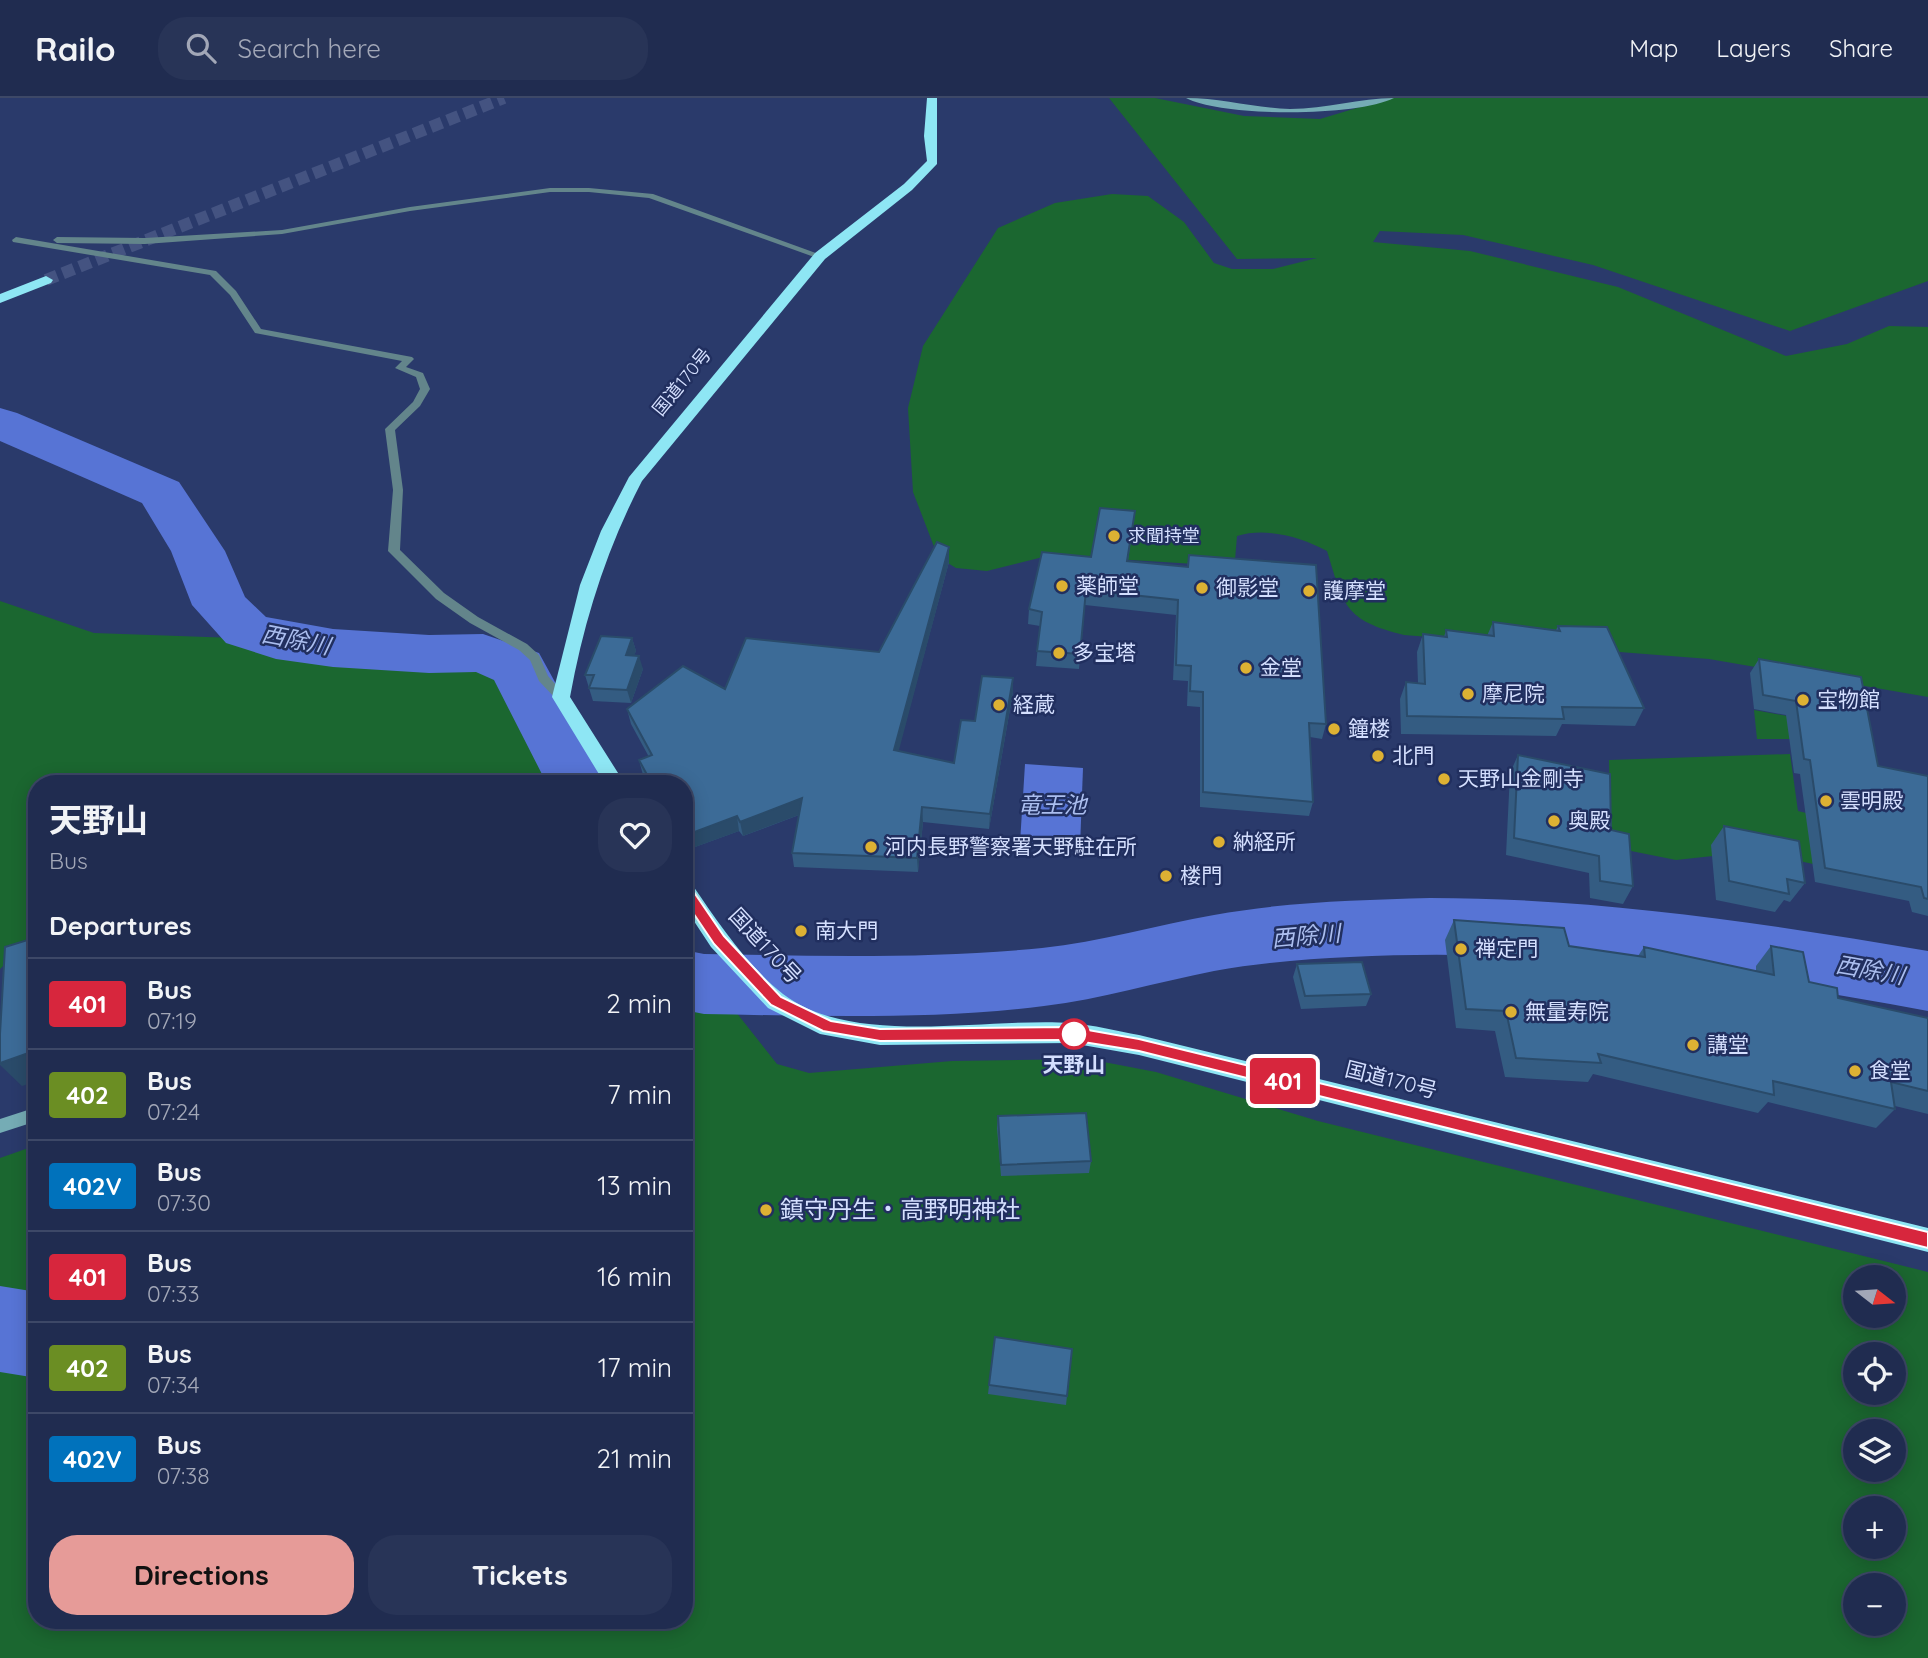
<!DOCTYPE html>
<html lang="en">
<head>
<meta charset="utf-8">
<style>
	:root { --surface:#202c50; --page:#283457; --text:#f1f3f6; --muted:#a2a7b7; --line:#3d4867; --accent:#e69b98 }
	body { margin:0; font-family:Quicksand,"Noto Sans JP",sans-serif; background:var(--page); color:var(--text); height:100vh; display:flex; flex-direction:column; font-size:26px; white-space:nowrap }
	* { box-sizing:border-box; margin:0 }
	p { font-size:23px; color:var(--muted) }
	.icon { flex:none; width:38px; height:38px; fill:none; stroke:currentColor; stroke-width:2; stroke-linecap:round; stroke-linejoin:round }
	.map { position:relative; flex:1; overflow:hidden }
	.sheet { position:absolute; left:28px; top:677px; width:665px; height:854px; display:flex; flex-direction:column; background:var(--surface); border-radius:28px; box-shadow:0 4px 18px #0003,0 0 0 2px var(--line) }
	.sheet>* { flex:none }
	.badge { padding:0 14px; border-radius:5px; font-size:24px; line-height:46px }
	.needle { width:46px; rotate:107deg }
	.controls { position:absolute; left:1843px; top:1167px; display:grid; gap:14px }
	.controls a { display:grid; place-items:center; width:63px; height:63px; border-radius:50%; background:var(--surface); box-shadow:0 4px 18px #0003,0 0 0 2px var(--line); font-size:35px }
	.map>.badge { position:absolute; translate:-50% -50%; box-shadow:0 0 0 4px #fff }
	h2 { padding:0 21px; font-size:26px; line-height:63px }
	.round { display:grid; place-items:center; flex:none; width:74px; height:74px; border-radius:28px; background:var(--page) }
	.summary { display:flex; align-items:center; justify-content:space-between; height:119px; padding:0 21px }
	h1 { font-size:33px; font-weight:700; line-height:52px }
	.cta { display:flex; gap:14px; margin-top:auto; padding:14px 21px }
	.cta a { flex:1; height:80px; border-radius:28px; background:var(--accent); color:#111; font-size:28px; font-weight:700; line-height:80px; text-align:center }
	.cta a+a { background:var(--page); color:var(--text) }
	ul { padding:0; list-style:none }
	li { display:flex; align-items:center; gap:21px; height:91px; padding:0 21px; border-top:2px solid var(--line) }
	li div { flex:1 }
	li b { display:block; font-size:26px }
	li em { font-style:normal }
	li .badge { min-width:77px; font-weight:700; text-align:center }
	header { display:flex; align-items:center; gap:42px; box-sizing:border-box; height:98px; padding:0 35px; background:var(--surface); border-bottom:2px solid var(--line) }
	header strong { font-size:33px }
	nav { display:flex; gap:38px; margin-inline-start:auto; font-size:24px }
	.search { width:490px; height:63px; background:var(--page); display:flex; align-items:center; gap:18px; box-sizing:border-box; padding:0 24px; border-radius:28px; color:var(--muted); font-size:26px }
	.map>svg:first-child { display:block }
</style>
</head>
<body>
<header>
<strong>Railo</strong>
<div class="search"><svg class="icon" aria-label="search" viewBox="0 0 24 24"><circle cx="10" cy="10" r="6"/><path d="M15 15l6 6"/></svg>Search here</div>
<nav><a>Map</a><a>Layers</a><a>Share</a></nav>
</header>
<div class="map">
<svg width="1928" height="1560" viewBox="0 0 1928 1560">
	<rect width="100%" height="100%" fill="#2a3a6b"/>
	<!-- green -->
	<path fill="#1b6730" fill-rule="evenodd" d="M1109,0H1155L1244,18L1320,21L1390,0H1928V183L1790,233L1593,167L1463,137L1380,133L1373,144L1470,153L1618,189L1786,258L1847,246L1889,228L1928,229V599L1709,561L1404,537C1344,522 1344,508 1327,453C1301,439 1266,429 1237,438L1235,462L1227,468L1051,457L987,473L956,470L938,459L913,394L908,310L923,248L998,130L1055,105L1112,96L1148,98L1184,124L1214,165L1232,171H1273L1317,160L1237,161Z
		M0,503L94,535L508,550L537,579L544,607L570,655L554,683L544,686H37V851L11,860L0,871Z
		M1754,612L1787,618L1790,641H1757Z
		M1790,656L1798,713L1835,722L1843,772L1784,760L1713,758L1676,762L1611,749L1609,662Z
		M684,867L702,871L777,966L809,975L952,963L1088,961L1156,974L1318,1023L1928,1174V1560H0V1060L37,1047V1522H684ZM1855,1180H1894V1218H1855ZM1855,1256H1894V1295H1855ZM1855,1334H1894V1372H1855ZM1855,1410H1894V1449H1855ZM1855,1488H1894V1526H1855Z"/>
	<!-- water -->
	<path fill="#5774d5" d="M1025,666L1083,670L1080,749L1020,745Z"/>
	<g fill="none" stroke-linecap="round" stroke-linejoin="round">
		<!-- river -->
		<path fill="#5774d5" fill-rule="evenodd" d="M0,310L17,315L179,384L225,453L245,499L266,519L333,531L429,537L483,536L539,555L606,677L601,686H547L494,582L476,574L429,575L333,569L276,561L226,545L192,507L171,453L142,405L0,343Z
			M1430,800C1598,800 1762,825 1928,853V913C1732,877 1550,848 1350,859C1305,861 1259,865 1214,873C1157,884 1102,901 1044,908C932,922 817,918 704,916L684,912V852L704,856C817,858 930,861 1042,850C1100,844 1157,827 1214,817C1285,804 1358,802 1430,800Z
			M0,1188L37,1194V1280L0,1274Z"/>
		<!-- highway-tunnel -->
		<path stroke="#445381" stroke-width="12" stroke-dasharray="12 6" stroke-linecap="butt" d="M46,182L504,0"/>
		<!-- street -->
		<path fill="#63858b" fill-rule="evenodd" d="M550,90H589L653,96L824,158L817,160L649,100L589,94H550L410,113L282,136L145,146L57,145L53,142L57,139L145,140L282,132L410,109Z
			M16,139L216,173L236,193L261,231L412,259L414,261L406,269L423,275L430,291L420,308L395,332L403,392L400,452L444,495L478,519L527,546L539,557L548,578L567,599L565,602H557L539,583L530,562L519,552L470,525L436,501L388,453L393,392L385,331L413,304L420,291L416,279L395,270L402,263L255,235L230,197L210,177L13,144L12,142Z"/>
		<!-- secondary -->
		<path fill="#75acb5" fill-rule="evenodd" d="M1186,0C1221,0 1255,10 1290,11C1326,11 1360,0 1394,0C1356,19 1223,19 1186,0Z
			M37,1009V1023L0,1035V1021Z"/>
		<!-- highway -->
		<path fill="#8ee6f4" fill-rule="evenodd" d="M927,0H937V66L912,92L825,161L642,383C606,452 584,523 570,599L625,686H605L552,599L580,487L601,433L629,379L815,155L904,86L927,63L924,38Z
			M46,178L53,182L51,185L0,205V196Z
			M684,783L691,785C718,824 746,867 783,896C853,950 987,919 1071,925C1093,927 1117,933 1139,937L1928,1130V1154L1139,957L1071,945L880,947L820,936L768,910L711,849L684,808Z"/>
	</g>
	<!-- wall -->
	<path fill="#345c82" d="M1135,413L1128,463L1187,469L1189,457L1326,626L1322,641L1310,639L1313,704L1309,718L1200,709V609L1187,608L1188,583L1173,582L1176,517L1085,507L1079,571L1036,568L1040,528L1028,526L1029,511L1091,459Z
		M949,449V464L898,653L954,665L975,623L1013,580V594L989,731L923,724L918,774L794,769L792,755L799,717L743,738L739,733L684,753V686H648L643,677L639,662L649,659L631,626L627,611L725,591L879,554Z
		M1493,524L1556,532L1558,528L1644,610L1635,628L1562,626L1556,638L1401,636L1400,601L1406,584L1418,585L1417,554L1423,536L1444,539L1446,532L1487,538Z
		M632,540L636,553L634,557L643,571L631,605L593,603L585,577Z
		M1759,561L1878,668L1928,678V818L1912,814L1909,803L1815,784L1800,676L1794,675L1786,617L1754,611L1750,575Z
		M1518,657L1611,732L1633,788L1623,806L1590,800L1589,775L1506,757L1510,675Z
		M1724,728L1805,785L1790,804L1784,802L1775,814L1716,802L1711,747Z
		M1454,822L1569,848L1638,858L1644,849L1756,873V868L1771,848L1809,884L1838,900L1928,920V1016L1895,1008V1011L1876,1030L1768,1004L1758,1015L1593,976L1588,984L1505,979L1495,933L1456,930L1445,842Z
		M1297,866L1371,896L1366,908L1301,911L1293,879Z
		M998,1018L1091,1063L1089,1075L1001,1078L997,1030Z
		M989,1287L1067,1298L1066,1307L988,1296Z"/>
	<!-- shaded-wall -->
	<path fill="#2a4b6a" d="M949,449V464L895,667L894,652Z
		M632,540L636,553L629,570L626,557Z
		M639,558L643,571L631,605L627,592Z
		M1013,580V594L989,731L990,716Z
		M802,700L804,715L743,738L740,724Z
		M922,709L923,724L918,774L917,760Z
		M737,718L739,733L684,753V738Z
		M37,952V983L22,988L0,967V965Z"/>
	<!-- building -->
	<path fill="#3c6b97" stroke="#2a4b6a" stroke-width="2" d="M1100,410L1135,413L1127,463L1188,469L1189,457L1316,467L1326,626L1309,625L1313,704L1203,694V594L1190,593L1191,568L1176,567L1178,502L1086,492L1080,556L1037,553L1042,514L1029,511L1042,454L1091,459Z
		M937,444L949,449L894,652L954,665L961,622L975,623L982,578L1013,580L990,716L922,709L917,760L792,755L802,700L740,724L737,718L684,738V686H652L639,662L652,657L627,611L683,568L725,591L746,540L879,554Z
		M1493,524L1560,533L1558,528L1607,529L1644,610L1562,609L1564,621L1407,618L1406,584L1425,586L1423,536L1447,539L1446,532L1494,538Z
		M601,538L632,540L626,557L639,558L627,592L589,590L594,577H585Z
		M1759,561L1861,579L1878,668L1928,678V801L1924,800L1921,789L1825,770L1810,662L1804,661L1796,603L1763,597Z
		M1518,657L1610,676L1611,732L1629,736L1633,788L1600,783L1599,758L1514,740Z
		M1724,728L1799,743L1805,785L1787,781L1789,796L1729,783Z
		M1454,822L1564,830L1569,848L1645,859L1644,849L1774,877L1771,848L1803,854L1809,884L1837,890L1838,900L1928,920V993L1891,984L1895,1011L1773,983L1774,997L1598,956L1601,965L1516,960L1506,913L1466,911Z
		M37,839V952L0,965V936L5,849Z
		M1362,864L1371,896L1305,898L1297,866Z
		M1086,1015L1091,1063L1001,1067L998,1018Z
		M995,1239L1072,1251L1067,1298L989,1287Z"/>
	<!-- line -->
	<path fill="#d7263d" stroke="#fff" stroke-width="2" d="M684,786L689,787L724,838L781,899L831,923L880,931L1071,929L1139,941L1928,1134V1150L1139,953L1071,942L880,943L823,933L771,907L714,846L677,791Z"/>
	<!-- markers -->
	<g fill="#ddb133" stroke="#212f5f" stroke-width="2.5">
		<circle cx="1114" cy="438" r="7"/>
		<circle cx="1062" cy="488" r="7"/>
		<circle cx="1202" cy="490" r="7"/>
		<circle cx="1309" cy="493" r="7"/>
		<circle cx="1059" cy="555" r="7"/>
		<circle cx="1246" cy="570" r="7"/>
		<circle cx="1468" cy="596" r="7"/>
		<circle cx="1803" cy="602" r="7"/>
		<circle cx="999" cy="607" r="7"/>
		<circle cx="1334" cy="631" r="7"/>
		<circle cx="1378" cy="658" r="7"/>
		<circle cx="1444" cy="681" r="7"/>
		<circle cx="1826" cy="703" r="7"/>
		<circle cx="1554" cy="723" r="7"/>
		<circle cx="1219" cy="744" r="7"/>
		<circle cx="871" cy="749" r="7"/>
		<circle cx="1166" cy="778" r="7"/>
		<circle cx="801" cy="833" r="7"/>
		<circle cx="1461" cy="851" r="7"/>
		<circle cx="1511" cy="914" r="7"/>
		<circle cx="1693" cy="947" r="7"/>
		<circle cx="1855" cy="973" r="7"/>
		<circle cx="766" cy="1112" r="7"/>
	</g>
	<circle fill="#fff" stroke="#d7263d" stroke-width="3.5" cx="1074" cy="936" r="14"/>
	<g text-anchor="middle" stroke-width="5" stroke-linejoin="round" paint-order="stroke">
		<!-- far-street labels -->
		<g font-size="18" fill="#d4dffe" stroke="#212f5f">
			<text transform="translate(682 284) rotate(-51)" y="6">国道170号</text>
		</g>
		<!-- far-poi labels -->
		<g font-size="18" fill="#d4dffe" stroke="#212f5f" text-anchor="start">
			<text x="1128" y="444">求聞持堂</text>
		</g>
		<!-- poi labels -->
		<g font-size="21" fill="#d4dffe" stroke="#212f5f" text-anchor="start">
			<text x="1076" y="495">薬師堂</text>
			<text x="1216" y="497">御影堂</text>
			<text x="1323" y="500">護摩堂</text>
			<text x="1073" y="562">多宝塔</text>
			<text x="1260" y="577">金堂</text>
			<text x="1482" y="603">摩尼院</text>
			<text x="1817" y="609">宝物館</text>
			<text x="1013" y="614">経蔵</text>
			<text x="1348" y="638">鐘楼</text>
			<text x="1392" y="665">北門</text>
			<text x="1458" y="688">天野山金剛寺</text>
			<text x="1840" y="710">雲明殿</text>
			<text x="1568" y="730">奥殿</text>
			<text x="1233" y="751">納経所</text>
			<text x="885" y="756">河内長野警察署天野駐在所</text>
			<text x="1180" y="785">楼門</text>
			<text x="815" y="840">南大門</text>
			<text x="1475" y="858">禅定門</text>
			<text x="1525" y="921">無量寿院</text>
			<text x="1707" y="954">講堂</text>
			<text x="1869" y="980">食堂</text>
		</g>
		<!-- street labels -->
		<g font-size="21" fill="#d4dffe" stroke="#212f5f">
			<text transform="translate(765 848) rotate(47)" y="7">国道170号</text>
			<text transform="translate(1391 982) rotate(14)" y="7">国道170号</text>
		</g>
		<!-- stop labels -->
		<g font-size="21" font-weight="bold" fill="#d4dffe" stroke="#212f5f">
			<text x="1074" y="974">天野山</text>
		</g>
		<!-- water labels -->
		<g font-size="23" font-style="italic" fill="#abbeef" stroke="#212f5f">
			<text transform="translate(296 542) rotate(11)" y="8">西除川</text>
			<text x="1052" y="715">竜王池</text>
			<text transform="translate(1306 838) rotate(-5)" y="8">西除川</text>
			<text transform="translate(1870 872) rotate(10)" y="8">西除川</text>
		</g>
		<!-- near-poi labels -->
		<g font-size="24" fill="#d4dffe" stroke="#212f5f" text-anchor="start">
			<text x="780" y="1120">鎮守丹生・高野明神社</text>
		</g>
	</g>
</svg>
<div class="controls">
<a><svg class="needle" viewBox="-14 -14 28 28"><path d="M0-13l5 13h-10z" fill="#e53935"/><path d="M0 13l5-13h-10z" fill="#a2a7b7"/></svg></a>
<a><svg class="icon" aria-label="locate" viewBox="0 0 24 24"><circle cx="12" cy="12" r="6"/><path d="M12 2v4M12 18v4M2 12h4M18 12h4"/></svg></a>
<a><svg class="icon" aria-label="layers" viewBox="0 0 24 24"><path d="M12 4l9 5-9 5-9-5zM3 14l9 5 9-5"/></svg></a>
<a>+</a>
<a>−</a>
</div>
<b class="badge" style="left:1283px;top:983px;background:#d7263d;color:#fff">401</b>
<section class="sheet">
<div class="summary"><div><h1>天野山</h1><p>Bus</p></div><a class="round"><svg class="icon" aria-label="heart" viewBox="0 0 24 24"><path d="M12 20l-8-8c-3-5 5-10 8-4 3-6 11-1 8 4z"/></svg></a></div>
<h2>Departures</h2>
<ul>
<li><span class="badge" style="background:#d7263d;color:#fff">401</span><div><b>Bus</b><p>07:19</p></div><em>2 min</em></li>
<li><span class="badge" style="background:#6b8e23;color:#fff">402</span><div><b>Bus</b><p>07:24</p></div><em>7 min</em></li>
<li><span class="badge" style="background:#0072bc;color:#fff">402V</span><div><b>Bus</b><p>07:30</p></div><em>13 min</em></li>
<li><span class="badge" style="background:#d7263d;color:#fff">401</span><div><b>Bus</b><p>07:33</p></div><em>16 min</em></li>
<li><span class="badge" style="background:#6b8e23;color:#fff">402</span><div><b>Bus</b><p>07:34</p></div><em>17 min</em></li>
<li><span class="badge" style="background:#0072bc;color:#fff">402V</span><div><b>Bus</b><p>07:38</p></div><em>21 min</em></li>
</ul>
<div class="cta"><a>Directions</a><a>Tickets</a></div>
</section>
</div>
</body>
</html>
